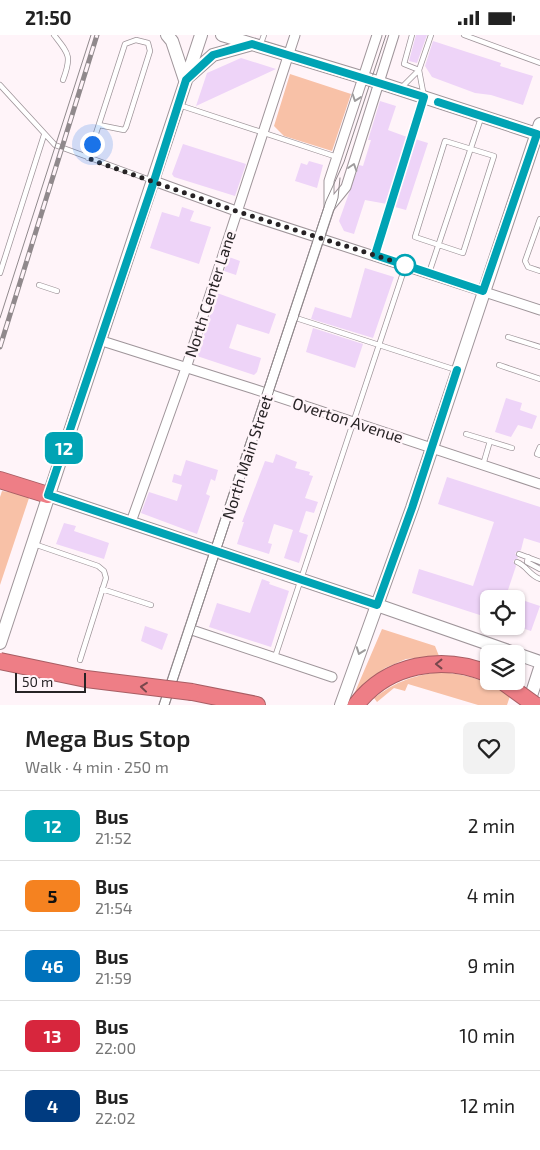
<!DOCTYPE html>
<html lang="en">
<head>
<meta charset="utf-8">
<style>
	:root { --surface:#fff; --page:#f2f2f2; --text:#222; --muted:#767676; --line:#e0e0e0 }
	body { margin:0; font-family:"Exo 2",sans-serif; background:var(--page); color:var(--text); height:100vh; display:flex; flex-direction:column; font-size:19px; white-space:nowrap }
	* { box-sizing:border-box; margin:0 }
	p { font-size:16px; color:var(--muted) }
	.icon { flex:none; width:28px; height:28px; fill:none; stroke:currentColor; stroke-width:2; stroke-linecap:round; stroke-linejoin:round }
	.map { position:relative; height:670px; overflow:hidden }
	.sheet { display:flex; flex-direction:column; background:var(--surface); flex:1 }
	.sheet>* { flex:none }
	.badge { padding:0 10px; border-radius:8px; font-size:18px; line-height:32px }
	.controls { position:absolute; left:480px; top:555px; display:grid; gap:10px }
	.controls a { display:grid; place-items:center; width:45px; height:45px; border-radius:8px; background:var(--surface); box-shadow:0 1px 4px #0004; font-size:25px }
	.scale { position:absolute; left:15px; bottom:12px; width:71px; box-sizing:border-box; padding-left:5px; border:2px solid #272325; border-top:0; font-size:14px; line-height:18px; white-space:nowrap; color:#272325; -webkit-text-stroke:4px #fff4f9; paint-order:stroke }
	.you { position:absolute; width:25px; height:25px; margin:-12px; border:4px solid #fff; border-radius:50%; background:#1a73e8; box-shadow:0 0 0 8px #1a73e833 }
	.map>.badge { position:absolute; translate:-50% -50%; box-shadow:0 0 0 2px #fff }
	.round { display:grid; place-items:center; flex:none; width:52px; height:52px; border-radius:8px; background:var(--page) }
	.headline { display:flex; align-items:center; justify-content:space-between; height:85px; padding:0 25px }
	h1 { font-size:24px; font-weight:600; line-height:38px }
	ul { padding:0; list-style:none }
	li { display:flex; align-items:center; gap:15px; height:70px; padding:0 25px; border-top:1px solid var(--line) }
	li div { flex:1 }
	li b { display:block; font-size:19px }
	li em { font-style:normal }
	li .badge { min-width:55px; font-weight:700; text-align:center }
	.status { display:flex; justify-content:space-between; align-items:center; height:35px; padding:0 25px; background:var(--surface); direction:ltr }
	.status svg { height:14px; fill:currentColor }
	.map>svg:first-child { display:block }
</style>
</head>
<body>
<div class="status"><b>21:50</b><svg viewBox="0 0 49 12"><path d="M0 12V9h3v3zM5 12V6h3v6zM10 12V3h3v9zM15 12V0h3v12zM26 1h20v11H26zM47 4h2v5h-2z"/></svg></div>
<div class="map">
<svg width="540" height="670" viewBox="0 0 540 670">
	<rect width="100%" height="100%" fill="#fff4f9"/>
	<!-- green -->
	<path fill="#f8c1a7" d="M290,39L351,59L332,116L284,101L274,91Z
		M2,456L23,459L29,463L0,550V462Z
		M382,594L435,611L439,621L406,624L385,633L355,657Z
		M440,637C471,640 484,645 510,661L507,670H478L408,649L405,656L394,653L377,667L374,663C397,646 412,641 440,637Z"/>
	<!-- building -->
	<path fill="#eed4f8" d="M416,0H427L417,28L409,26Z
		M433,6L501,28L500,31L533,41L523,70L491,60L475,58L432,42L425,31Z
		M241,23L276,34L196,71L207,38Z
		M380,66L396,71L388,95L407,102L409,107L415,104L428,108L406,175L395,172L392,166L387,169L365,165L354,199L344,196L339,186L359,130L363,131L371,105H368Z
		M183,109L246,129L235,161L174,142L172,139Z
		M309,126L323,130L317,153L295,146L301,128L307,130Z
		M182,172L194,176L190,186L211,192L199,229L150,213L162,177L179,182Z
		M229,222L240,226L236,240L224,236Z
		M365,233L394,242L373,303L311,284L315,272L351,283Z
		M217,258L276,279L269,299L237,289L229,313L261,323L257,337L254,340L197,321Z
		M313,293L363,309L355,333L306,317Z
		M506,363L522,368L520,375L537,381L532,394L518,390L511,402L495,397Z
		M276,419L297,427L295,433L310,437L309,440L313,441L305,463L318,467L314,478L306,476L299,497L308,500L299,528L284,523L293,495L274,489L268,508L272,509L269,519L237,509L244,487H242L265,426L273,428Z
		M186,425L218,435L215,446L211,444L206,459L210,461L197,499L141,478L149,457L177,466L182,450L172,447L174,439L181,441Z
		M447,442L540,472V508L524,503L521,515L515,518L518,523L513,526L516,531L505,564H489V583L412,558L419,534L473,551L494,487L438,469Z
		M64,488L76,491L74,496L109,508L104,524L56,509Z
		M262,544L270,547L269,549L289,556L271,612L209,592L217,568L250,578Z
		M516,563L540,571L531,596L516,591Z
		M145,591L168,599L162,615L141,606Z"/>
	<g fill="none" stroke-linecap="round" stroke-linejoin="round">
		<!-- lane casing -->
		<g stroke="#9f959a" stroke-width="6">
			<path id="lane" d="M54,0C69,19 72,21 63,45
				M412,0L404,29L419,35
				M464,0L540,28
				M260,11L264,0
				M0,50L55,110L153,146
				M401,53L419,35L431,0
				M179,70L337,122
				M411,103L424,62L419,35
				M445,106L494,121L463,218L415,202Z
				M88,123L125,9L136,5L148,8L150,16L126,92L124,95L99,90
				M540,184L525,226L528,232L540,236
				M375,220L391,170
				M0,238L44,100
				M429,238L481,83
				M39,250L57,256
				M293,282L456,335
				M508,302L540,312
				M499,330L540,344
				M466,399L512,413
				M540,412L537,419L540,420
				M483,430L490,406
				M34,509L98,531L104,536L106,543L80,625
				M519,519L540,527
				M528,522L527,527L540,534
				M517,527C527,531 529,540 540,544
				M102,554L151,570
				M275,622L405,232"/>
		</g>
		<!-- street casing -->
		<g stroke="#9f959a" stroke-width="11">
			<path id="street" d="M154,146L236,176L540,275
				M329,173L346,152L394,0
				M99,305L254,354L540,449
				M131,487L186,333L295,0
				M189,594L332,642
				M164,670L329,173V146L377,0"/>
		</g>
		<!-- secondary casing -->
		<g stroke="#9f959a" stroke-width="14">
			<path id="secondary" d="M167,0L172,6L185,45
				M222,0L371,45L540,100
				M187,43L213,20L249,10
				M48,460L377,570L540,627
				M0,608L201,0
				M341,670L412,473L540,89
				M528,670L540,633"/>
		</g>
		<!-- highway casing -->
		<g stroke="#a85e64" stroke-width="18">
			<path id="highway" d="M0,445L48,460
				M192,657L257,670
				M356,670C387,629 442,619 489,639"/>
		</g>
		<!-- lane -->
		<use href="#lane" stroke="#fff" stroke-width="4.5"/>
		<!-- street -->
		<use href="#street" stroke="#fff" stroke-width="9"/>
		<!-- secondary -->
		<use href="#secondary" stroke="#fff" stroke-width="12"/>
		<!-- highway -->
		<use href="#highway" stroke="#ee7e86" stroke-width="16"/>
		<!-- tram -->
		<path stroke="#90898c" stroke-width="1" d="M0,283L91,0
			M159,670L326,166L344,127L386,0
			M169,670L338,163L340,143"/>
		<!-- rail casing -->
		<g stroke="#90898c" stroke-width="5">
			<path id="rail" d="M0,312L97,0"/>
		</g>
		<!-- rail -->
		<use href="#rail" stroke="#fff4f9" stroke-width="3" stroke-dasharray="9" stroke-linecap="butt"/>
		<!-- highway-bridge casing -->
		<g stroke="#a85e64" stroke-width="18" stroke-linecap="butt">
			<path id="highway-bridge" d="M0,626L86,644L192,657
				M502,646L535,670"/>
		</g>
		<!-- highway-bridge -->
		<use href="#highway-bridge" stroke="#ee7e86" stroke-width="16"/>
	</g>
	<!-- one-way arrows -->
	<defs><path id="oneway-chevron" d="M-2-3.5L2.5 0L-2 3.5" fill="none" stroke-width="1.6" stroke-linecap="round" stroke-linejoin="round" transform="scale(1.25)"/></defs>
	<g stroke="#9e9c9d">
		<use href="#oneway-chevron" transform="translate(356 63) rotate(109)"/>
		<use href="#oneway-chevron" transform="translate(353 132) rotate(-72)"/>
		<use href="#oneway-chevron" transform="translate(360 616) rotate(110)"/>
	</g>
	<g stroke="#77474c">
		<use href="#oneway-chevron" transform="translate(439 629) rotate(-180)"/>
		<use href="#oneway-chevron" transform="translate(144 652) rotate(-174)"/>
	</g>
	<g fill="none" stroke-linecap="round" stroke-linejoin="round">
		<!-- line casing -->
		<g stroke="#fff" stroke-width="11">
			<path id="line" d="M438,67L537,99L483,256L375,220L424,62L252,9L213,20L186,45L154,146L48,460L377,570L412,473L457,335"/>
		</g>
		<!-- line -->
		<use href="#line" stroke="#00a3b4" stroke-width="8"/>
		<!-- walk -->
		<path stroke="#272325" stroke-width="5" stroke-dasharray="0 9" d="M92,109L88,123L100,128L236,176L405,230"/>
	</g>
	<!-- markers -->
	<circle fill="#fff" stroke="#00a3b4" stroke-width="2.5" cx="405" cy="230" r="10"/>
	<g text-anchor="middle" stroke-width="5" stroke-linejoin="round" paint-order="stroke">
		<!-- street labels -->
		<g font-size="16" fill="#272325" stroke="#fff4f9">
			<text transform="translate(210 259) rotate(-72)" y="6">North Center Lane</text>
			<text transform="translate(348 385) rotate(18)" y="6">Overton Avenue</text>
			<text transform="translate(247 422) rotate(-72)" y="6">North Main Street</text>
		</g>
	</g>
</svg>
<div class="controls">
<a><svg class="icon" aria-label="locate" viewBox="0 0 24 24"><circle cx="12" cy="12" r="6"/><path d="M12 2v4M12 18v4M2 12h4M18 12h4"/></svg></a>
<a><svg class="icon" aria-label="layers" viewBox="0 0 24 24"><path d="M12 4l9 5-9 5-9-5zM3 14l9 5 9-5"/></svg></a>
</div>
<div class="scale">50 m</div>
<div class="you" style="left:92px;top:109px"></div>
<b class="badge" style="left:64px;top:413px;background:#00a3b4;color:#fff">12</b>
</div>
<section class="sheet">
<div class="headline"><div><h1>Mega Bus Stop</h1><p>Walk · 4 min · 250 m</p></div><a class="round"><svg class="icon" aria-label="heart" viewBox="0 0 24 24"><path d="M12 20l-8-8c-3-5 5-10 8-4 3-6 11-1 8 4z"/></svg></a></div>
<ul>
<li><span class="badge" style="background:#00a3b4;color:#fff">12</span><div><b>Bus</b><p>21:52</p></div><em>2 min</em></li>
<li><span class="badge" style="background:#f58220;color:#111">5</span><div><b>Bus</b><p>21:54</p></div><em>4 min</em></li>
<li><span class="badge" style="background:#0072bc;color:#fff">46</span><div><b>Bus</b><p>21:59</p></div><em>9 min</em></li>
<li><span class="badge" style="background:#d7263d;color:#fff">13</span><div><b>Bus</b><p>22:00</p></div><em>10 min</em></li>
<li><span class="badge" style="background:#003b80;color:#fff">4</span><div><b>Bus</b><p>22:02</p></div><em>12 min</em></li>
</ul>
</section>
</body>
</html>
